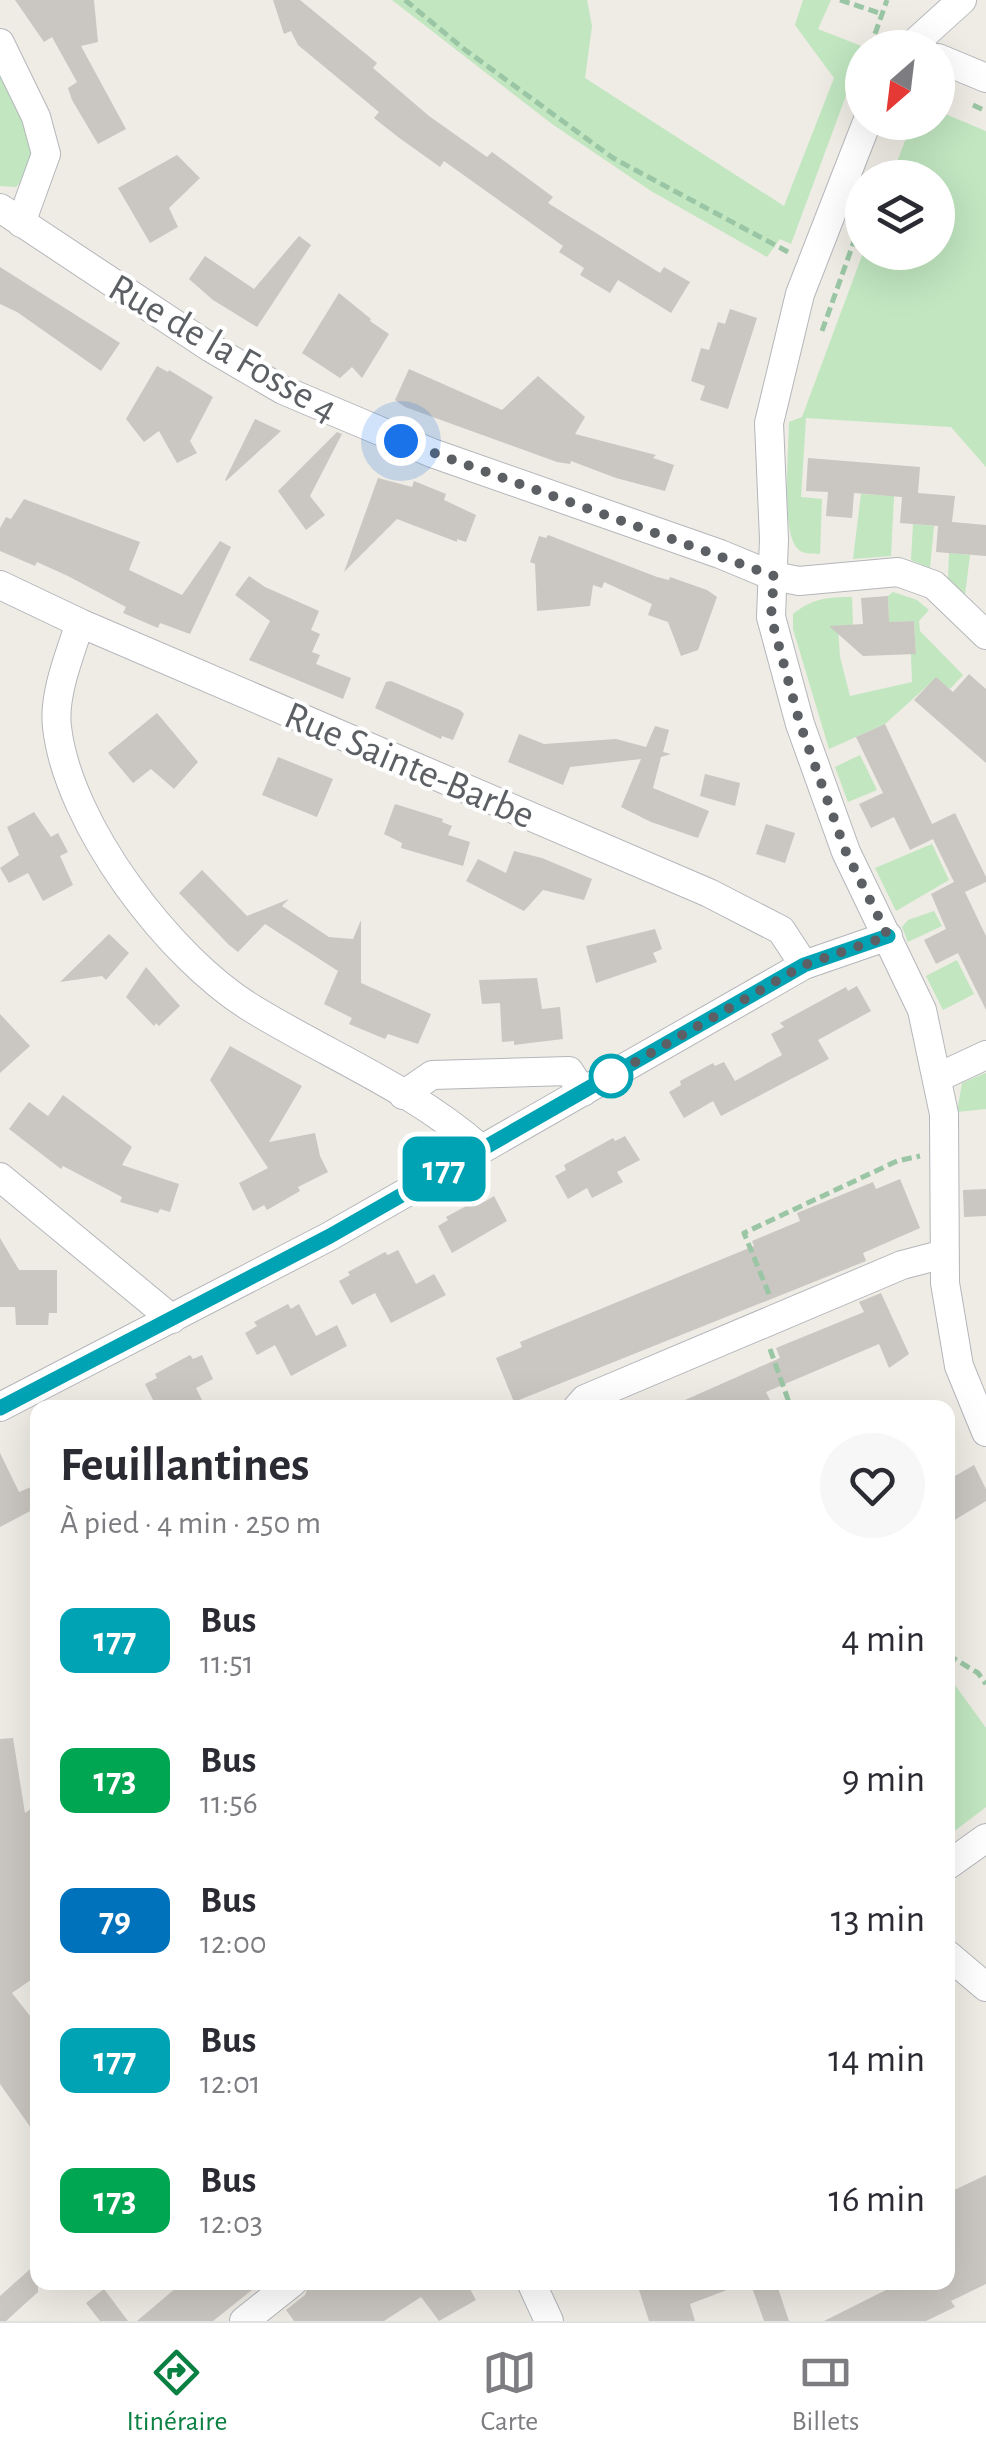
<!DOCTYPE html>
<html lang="fr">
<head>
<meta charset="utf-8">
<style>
	:root { --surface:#fff; --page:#f7f7f7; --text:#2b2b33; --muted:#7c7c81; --line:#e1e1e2; --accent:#0b8043 }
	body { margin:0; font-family:"Alegreya Sans",sans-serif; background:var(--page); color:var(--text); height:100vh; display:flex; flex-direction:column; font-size:38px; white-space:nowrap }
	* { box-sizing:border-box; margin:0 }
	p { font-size:32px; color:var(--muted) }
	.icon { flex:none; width:55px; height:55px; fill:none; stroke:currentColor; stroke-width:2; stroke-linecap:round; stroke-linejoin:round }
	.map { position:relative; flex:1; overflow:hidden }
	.sheet { position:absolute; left:30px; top:1400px; width:925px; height:890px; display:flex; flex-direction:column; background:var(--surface); border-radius:20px; box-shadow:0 10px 40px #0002 }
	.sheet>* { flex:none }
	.badge { padding:0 20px; border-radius:15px; font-size:35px; line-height:65px }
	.needle { width:65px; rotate:208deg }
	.tools { position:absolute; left:845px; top:30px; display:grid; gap:20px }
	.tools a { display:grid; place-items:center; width:110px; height:110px; border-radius:50%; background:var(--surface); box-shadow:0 10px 40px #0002; font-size:50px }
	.you { position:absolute; width:50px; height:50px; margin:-25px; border:8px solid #fff; border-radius:50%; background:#1a73e8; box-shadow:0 0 0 15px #1a73e833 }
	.map>.badge { position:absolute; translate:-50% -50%; box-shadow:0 0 0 5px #fff }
	.round { display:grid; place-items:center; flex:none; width:105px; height:105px; border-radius:52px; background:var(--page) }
	.summary { display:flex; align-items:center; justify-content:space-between; height:170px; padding:0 30px }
	h1 { font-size:48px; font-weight:700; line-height:75px }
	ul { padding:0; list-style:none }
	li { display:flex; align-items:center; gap:30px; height:140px; padding:0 30px }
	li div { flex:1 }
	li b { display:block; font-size:38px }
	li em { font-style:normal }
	li .badge { min-width:110px; font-weight:700; text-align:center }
	.tabs { display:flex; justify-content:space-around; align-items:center; height:140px; border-top:2px solid var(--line); background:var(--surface); font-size:28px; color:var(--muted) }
	.tabs a { display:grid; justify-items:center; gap:5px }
	.tabs .active { color:var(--accent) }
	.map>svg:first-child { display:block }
</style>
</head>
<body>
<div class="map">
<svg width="986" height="2321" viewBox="0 0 986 2321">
	<rect width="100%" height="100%" fill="#eeece4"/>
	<!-- green -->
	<path fill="#c1e6c0" d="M392,0H587L592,26L585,78L784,206L834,78L795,25L803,0H831L818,29L864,47L791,244L780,239L767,257L651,191L552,124Z
		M0,74C18,106 52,156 16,187L0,186Z
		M938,111L986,131V467L951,427L806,418L801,497L822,499L820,554C811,553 803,555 797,548C781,532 789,447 789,422L802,417L863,253L938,252V178L891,177L912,123L938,122Z
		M861,494L894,496L891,556L853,559Z
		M913,524L934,526L930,568L911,560Z
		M949,553L970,555L965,595L948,578Z
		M893,592L917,600L929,610L919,621L920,631L963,675L950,689L936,678L885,724L829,749L793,629V614C813,598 828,597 852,597L853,625L838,627L840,657L850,696L912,682L911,654L916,653L914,621L889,622L888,596Z
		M860,755L877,790L848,802L835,767Z
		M932,844L949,880L896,911L875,868Z
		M934,911L942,926L908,942L902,927L908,920Z
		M957,960L974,994L943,1010L926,976Z
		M986,1073V1109L957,1112L962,1083Z
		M950,1678L986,1728V1807L948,1836V1680Z"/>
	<!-- building -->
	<path fill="#cac6c1" d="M15,0H94L98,42L81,46L126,129L98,144L72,100L68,88L77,82L52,37L44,42Z
		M273,0H300L377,63L373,68L429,116L487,157L492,152L553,197L548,203L660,273L664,267L690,282L671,313L618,280L610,293L580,275L584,268L559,252L563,246L444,161L440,167L398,137L374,118L379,112L298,45L291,31L284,34Z
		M177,155L200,178L169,208L178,227L150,243L118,188Z
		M299,236L311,245L257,327L213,300L189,279L205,256L254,289Z
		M0,267L120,343L101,371L17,312L0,304Z
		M339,293L371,319L370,321L389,334L362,378L352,367L340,378L302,353Z
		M730,309L757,318L728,409L700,400L705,386L691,381L701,348L709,350L718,322L725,324Z
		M157,366L168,372L169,370L213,397L190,441L197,453L177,463L159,431L144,442L126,419Z
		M409,369L502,410L538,376L585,417L575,434L656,455L653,458L674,465L665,491L616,478L571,461L570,464L557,462L405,407L395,400Z
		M255,419L281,431L226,481L225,480Z
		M337,432L342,434L310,496L325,515L306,530L278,491Z
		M808,458L920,467L918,493L955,496L952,522L986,525V556L936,552L938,526L900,523L902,497L854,493L852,518L826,516L828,492L806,491Z
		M378,478L412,487L414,481L446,494L444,500L476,515L466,542L457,539V542L397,519L344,572Z
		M24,499L140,542L129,570L182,595L220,541L231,547L190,634L160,623L158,628L123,613L126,607L68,576L37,562L35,566L0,551V528L6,517L11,519Z
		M548,535L657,577L669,580L670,577L707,590L717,597L698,650L681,656L668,622L648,615L652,604L604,582L602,588L593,585L590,606L537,611L535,564L530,562L539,536L546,538Z
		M249,576L265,587L319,611L311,630L320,634L312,652L320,655L316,664L351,678L343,699L249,660L270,621L235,595Z
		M888,596L889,622L914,621L916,654L863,656L829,626L863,624L861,598Z
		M969,674L986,689V763L914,700L936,677L953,692Z
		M391,681L460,710L464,714L453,740L442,736L441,739L375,708L386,682Z
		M157,713L198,762L174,789L151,769L133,783L108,753Z
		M885,724L932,824L955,813L986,877V882L965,892L986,936V1010L958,953L936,964L924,940L946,929L931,894L954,882L933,839L910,850L894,817L871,828L859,804L883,793L856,737Z
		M655,726L669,730L663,752L671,754L661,757L653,788L709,811L698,838L651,822L621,807L641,759L570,767L563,785L508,762L519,734L544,744L616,739L646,747Z
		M278,757L333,779L317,817L262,795Z
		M705,774L740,783L735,806L700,796Z
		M395,804L443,819L442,822L452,826L448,835L470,842L463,866L401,848L402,843L384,834Z
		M34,812L51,837L58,833L68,852L60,856L73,885L43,901L28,873L9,883L0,868L19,855L7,827Z
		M766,824L795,833L785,863L756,854Z
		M514,851L542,858L592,879L584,900L543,890L524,911L466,881L478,859L506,873Z
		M202,870L247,916L289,899L282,906L329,937L353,939L361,920V983L431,1014L418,1044L388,1034L385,1039L349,1024L352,1018L324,1004L338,971L265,924L238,952L229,945L179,893Z
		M655,929L662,949L653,953L657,962L596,983L586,946Z
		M109,934L129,953L106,980L102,976L60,982Z
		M146,967L180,1006L159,1026L156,1023L154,1026L126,997Z
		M537,978L542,1009L560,1007L563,1039L514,1045V1041L502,1042L500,1003L482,1004L479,980Z
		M857,986L871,1011L818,1040L829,1059L721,1116L713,1101L684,1118L669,1092L681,1085L680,1081L713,1063L715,1066L724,1062L735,1081L782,1055L771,1034L784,1027L780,1023L846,987L848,991Z
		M0,1014L30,1046L0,1073Z
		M230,1046L302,1086L269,1142L315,1133L320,1156L328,1172L298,1187L300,1191L267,1210L264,1205L253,1211L239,1183L268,1168L210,1080Z
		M63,1095L132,1147L122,1165L179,1184L170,1212L160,1209L158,1213L120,1202L122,1197L63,1166L61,1169L9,1129L29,1102L48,1116Z
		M625,1136L640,1160L617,1172L623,1182L592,1198L587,1188L568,1199L555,1176L566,1170L564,1165L613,1138L615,1141Z
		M900,1179L920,1228L863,1253L866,1261L514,1402L496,1358L522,1347L520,1342L754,1246L752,1241L800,1221L797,1213L873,1182L876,1189Z
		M986,1189V1216L964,1217L963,1190Z
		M494,1196L507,1221L452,1253L438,1226L448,1220L446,1217L481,1198L484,1202Z
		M0,1238L19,1270H57V1313H49L48,1325H16L15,1307H0Z
		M398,1250L416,1284L434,1274L446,1295L391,1323L375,1293L352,1305L339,1281L350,1275L348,1272L385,1252L388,1255Z
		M881,1293L909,1354L889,1368L879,1344L766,1392L771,1402L759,1408H667L780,1358L776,1348L864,1312L859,1302Z
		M288,1304L291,1309L299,1304L316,1336L337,1325L347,1346L291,1376L275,1345L257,1355L245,1333L257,1326L254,1322Z
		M190,1355L193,1359L202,1355L213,1379L196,1388L206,1408H157L145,1384L157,1378L155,1374Z
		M0,1453L19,1492L38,1484V1507L0,1527Z
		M974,1465L986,1489V1501L948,1524V1480Z
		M13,1738L25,1813L38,1804V1975L12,1993L38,2026V2138L0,2084V1739Z
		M986,2175V2284L951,2301L955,2307L926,2321H824L902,2282H948V2193Z
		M38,2262V2292L6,2321H0V2296Z
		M183,2282H262L213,2321H137Z
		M310,2282H466L476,2300L439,2321L421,2297L384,2321H294L286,2310L305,2295Z
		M651,2282H739L740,2285L690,2304L695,2321H649L638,2287Z
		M750,2282H776L789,2321H764Z
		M104,2289L128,2321H100L86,2303Z"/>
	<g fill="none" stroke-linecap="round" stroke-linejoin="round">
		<!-- minor casing -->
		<g stroke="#b4b6bb" stroke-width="30">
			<path id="minor" d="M0,43L36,117L46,154L21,223
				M909,48L962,0
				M938,58L986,78
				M867,122L800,294L769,423L774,539L771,617L800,724L846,852L922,1010L944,1114L945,1283L959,1366L986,1432
				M0,208L211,348L283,390L432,453L720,554L773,576L799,581L898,572L934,585L986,635
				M0,585L80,623L709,893L781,930L804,965
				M80,623C70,654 53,695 57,727C68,825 170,959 253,1009C328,1055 413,1089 480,1148
				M939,1077L986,1055
				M403,1095L432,1075L569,1071L583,1092
				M0,1177L172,1319
				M0,1407L330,1236L804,965L888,936
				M577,1408L585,1399L902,1265L944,1254
				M948,1865L986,1838
				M948,1955L986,1987
				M531,2282L549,2321
				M244,2321L293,2282"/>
		</g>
		<!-- path -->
		<path stroke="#9ac6a5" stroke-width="5" stroke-dasharray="10 5" stroke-linecap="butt" d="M405,0L464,49L613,158L790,253
			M840,0L882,14
			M870,48L887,0
			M862,67V69
			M973,105L986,111
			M822,331L862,219
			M769,1294L744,1233L897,1161L920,1156
			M770,1349L791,1408
			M948,1655L978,1673L986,1684"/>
		<!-- minor -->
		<use href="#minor" stroke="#fff" stroke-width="28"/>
	</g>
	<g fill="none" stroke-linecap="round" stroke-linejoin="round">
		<!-- line casing -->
		<g stroke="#fff" stroke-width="22">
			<path id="line" d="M0,1408L330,1236L804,965L888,936"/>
		</g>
		<!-- line -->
		<use href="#line" stroke="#00a3b4" stroke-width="15"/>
		<!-- walk -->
		<path stroke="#5c6064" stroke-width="10" stroke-dasharray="0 18" d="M401,441L774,576L771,617L800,724L846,852L888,936L804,965L611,1076"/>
	</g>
	<!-- markers -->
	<circle fill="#fff" stroke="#00a3b4" stroke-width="5" cx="611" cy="1076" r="20"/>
	<g text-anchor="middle" stroke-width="8" stroke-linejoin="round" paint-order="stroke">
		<!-- street labels -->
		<g font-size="40" fill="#5c6064" stroke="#fff">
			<text transform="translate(224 347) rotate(30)" y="14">Rue de la Fosse 4</text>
			<text transform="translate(410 764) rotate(23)" y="14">Rue Sainte-Barbe</text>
		</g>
	</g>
</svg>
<div class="tools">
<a><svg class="needle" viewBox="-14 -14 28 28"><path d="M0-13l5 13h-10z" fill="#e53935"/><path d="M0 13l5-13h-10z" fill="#7c7c81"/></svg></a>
<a><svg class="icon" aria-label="layers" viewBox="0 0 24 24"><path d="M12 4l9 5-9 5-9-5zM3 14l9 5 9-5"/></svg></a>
</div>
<div class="you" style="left:401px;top:441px"></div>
<b class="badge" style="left:444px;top:1169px;background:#00a3b4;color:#fff">177</b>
<section class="sheet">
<div class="summary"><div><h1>Feuillantines</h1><p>À pied · 4 min · 250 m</p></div><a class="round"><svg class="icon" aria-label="heart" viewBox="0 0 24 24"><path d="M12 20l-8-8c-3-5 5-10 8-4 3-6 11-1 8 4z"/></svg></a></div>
<ul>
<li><span class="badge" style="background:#00a3b4;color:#fff">177</span><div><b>Bus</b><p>11:51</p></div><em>4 min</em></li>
<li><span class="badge" style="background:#00a651;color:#fff">173</span><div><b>Bus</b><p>11:56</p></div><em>9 min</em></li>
<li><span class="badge" style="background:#0072bc;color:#fff">79</span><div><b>Bus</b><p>12:00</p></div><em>13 min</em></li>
<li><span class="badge" style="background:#00a3b4;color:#fff">177</span><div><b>Bus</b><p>12:01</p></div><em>14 min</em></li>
<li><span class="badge" style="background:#00a651;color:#fff">173</span><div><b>Bus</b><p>12:03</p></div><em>16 min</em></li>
</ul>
</section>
</div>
<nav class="tabs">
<a class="active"><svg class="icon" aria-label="directions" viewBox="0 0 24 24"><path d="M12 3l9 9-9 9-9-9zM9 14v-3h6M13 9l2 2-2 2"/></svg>Itinéraire</a>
<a><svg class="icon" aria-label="map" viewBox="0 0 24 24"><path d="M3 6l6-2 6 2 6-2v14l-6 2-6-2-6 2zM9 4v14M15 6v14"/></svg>Carte</a>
<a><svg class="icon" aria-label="tickets" viewBox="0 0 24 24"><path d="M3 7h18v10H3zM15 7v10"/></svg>Billets</a>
</nav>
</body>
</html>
